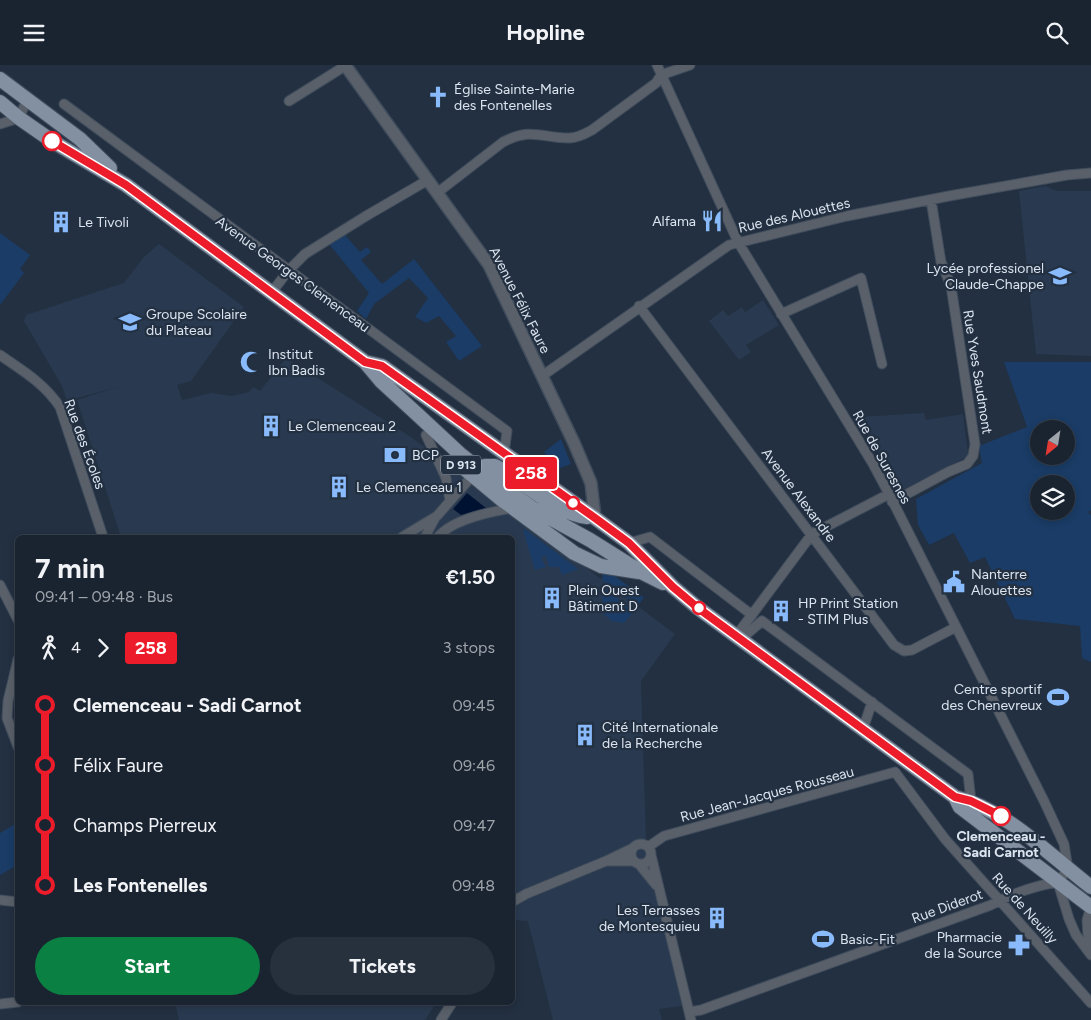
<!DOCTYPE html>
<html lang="en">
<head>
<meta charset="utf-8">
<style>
	:root { --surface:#1a2431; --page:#27303d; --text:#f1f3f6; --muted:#9fa4ab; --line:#38414d; --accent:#0b8043 }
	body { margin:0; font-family:Figtree,sans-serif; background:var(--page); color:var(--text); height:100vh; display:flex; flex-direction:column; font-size:19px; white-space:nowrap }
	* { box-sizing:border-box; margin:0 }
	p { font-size:16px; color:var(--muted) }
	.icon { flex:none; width:28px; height:28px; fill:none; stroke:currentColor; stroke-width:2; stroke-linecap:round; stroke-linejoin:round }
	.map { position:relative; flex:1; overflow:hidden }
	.drawer { position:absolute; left:15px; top:470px; width:500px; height:470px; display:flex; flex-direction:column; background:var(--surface); border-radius:8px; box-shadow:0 2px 8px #0003,0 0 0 1px var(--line) }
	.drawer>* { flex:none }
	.badge { padding:0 10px; border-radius:4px; font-size:18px; line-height:32px }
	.needle { width:32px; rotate:210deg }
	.controls { position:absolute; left:1030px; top:355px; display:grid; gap:10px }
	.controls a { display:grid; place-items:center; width:45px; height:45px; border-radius:50%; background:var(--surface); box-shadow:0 2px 8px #0003,0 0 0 1px var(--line); font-size:25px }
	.map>.badge { position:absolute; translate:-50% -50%; box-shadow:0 0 0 2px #fff }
	.legs { display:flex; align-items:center; gap:8px; height:55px; padding:0 20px; font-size:16px }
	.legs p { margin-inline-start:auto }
	.headline { display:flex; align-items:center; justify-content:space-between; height:85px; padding:0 20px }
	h1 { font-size:28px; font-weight:700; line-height:38px }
	.cta { display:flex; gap:10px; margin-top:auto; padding:10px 20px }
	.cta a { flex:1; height:58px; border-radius:30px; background:var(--accent); color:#fff; font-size:20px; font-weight:700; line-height:58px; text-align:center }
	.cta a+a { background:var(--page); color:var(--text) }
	ul { padding:0 20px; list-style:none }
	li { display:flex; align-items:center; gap:18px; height:60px; font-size:19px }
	li i { display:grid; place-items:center; width:8px; height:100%; margin:0 6px; background:currentColor }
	li i::after { content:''; width:12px; height:12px; margin:-6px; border:4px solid; border-radius:50%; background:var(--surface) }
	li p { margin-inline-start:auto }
	li:first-child i { background:linear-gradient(#0000 50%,currentColor 0) }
	li:last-child i { background:linear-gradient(currentColor 50%,#0000 0) }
	header { display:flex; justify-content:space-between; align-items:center; height:65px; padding:0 20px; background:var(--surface); font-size:22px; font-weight:700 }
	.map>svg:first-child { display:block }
</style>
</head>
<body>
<header><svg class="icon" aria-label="menu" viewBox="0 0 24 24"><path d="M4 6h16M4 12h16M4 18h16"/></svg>Hopline<svg class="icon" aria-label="search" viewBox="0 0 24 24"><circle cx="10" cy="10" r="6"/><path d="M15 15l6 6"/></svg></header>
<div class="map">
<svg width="1091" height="955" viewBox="0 0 1091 955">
	<rect width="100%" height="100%" fill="#233041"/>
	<!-- built -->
	<path fill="#293a50" d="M1045,121L1057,126H1091V291L1036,289L1019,126Z
		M159,179L244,242L191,316L177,320L182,335L211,328L232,331L249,327L253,322L260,326L286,293L411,372L675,569L641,616L646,775L682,941L659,944L662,955H553L528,856L513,855L512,472H121L77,335L120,321L67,336L62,321L24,256L26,250L124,218L144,192Z
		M763,235L779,260L746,280L751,287L739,295L709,256L723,245L728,251L742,242L745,247Z
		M924,348L926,355L963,349L968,389L965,393L900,426L860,352Z
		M175,938H436L425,955H179Z"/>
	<!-- green -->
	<path fill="#1a3c66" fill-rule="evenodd" d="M0,168L30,190L20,204L24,208L0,240Z
		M345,170L360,187L367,182L371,187L361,195L382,219L414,194L482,281L459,296L446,277L456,271L439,251L426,258L415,252L428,233L409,213L374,239L366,254L357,246L369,228L329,179Z
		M1004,297H1091V445L1088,447L1091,450V597L1082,593L1080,561L1015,554L985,492L970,498L954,468L929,480L918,460L916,434L982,398L979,381L1027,362ZM1039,364H1066V391H1039ZM1039,419H1066V446H1039Z
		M561,374L571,399L560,403L544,387Z
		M523,465H526L578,504L562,510L559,502H549L546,491L541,492L546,502L535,505Z
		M606,505L644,532L638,541L602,515L603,506Z
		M601,521L634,546L624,558L612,556L604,549Z
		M17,758V800L0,810V768Z"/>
	<!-- water -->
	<path fill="#001232" d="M467,428L486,443L461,450L453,444Z"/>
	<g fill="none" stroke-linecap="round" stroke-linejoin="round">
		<!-- minor casing -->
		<g stroke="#404d5d" stroke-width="11">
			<path id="minor" d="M657,0L738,177L873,399L889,429L1044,736L1064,779L1068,804L1058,817C1034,821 1013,828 991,840L701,945L689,947
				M289,36L345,1
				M64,39L507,366L504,388
				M0,59L19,53L27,35
				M437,128L503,77C532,62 542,73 569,73C577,73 585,69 592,65L656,18L661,10L690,0
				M272,227L288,206L305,189L366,151L428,115
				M639,241L894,580L904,586L912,585L956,562
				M781,249L861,213L882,299
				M0,290C23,306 44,318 60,342L103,472
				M542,311L729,180L847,151L949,131L1067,110L1091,108
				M450,436L476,407
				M892,437L948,407L967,399L973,391L975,379L951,221L941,197L931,135
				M402,472L437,451L450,436L446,413L426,370
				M425,472L435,453
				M438,472C453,454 490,447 513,443
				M629,478L650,472L752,550
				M0,520L18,555
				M736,571L812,469L889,429
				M741,574L762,556L968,709L971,736
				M18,594L8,636L7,653L18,682
				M863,664L872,637
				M895,707L945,774L1091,938
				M631 789a10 10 0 1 1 20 0a10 10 0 1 1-20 0Z
				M648,782L664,771L895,707
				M651,790L691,955
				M609,796H634
				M639,799L656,820
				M1058,818L1069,854L1076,870L1091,890
				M0,835L18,837
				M512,837L526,829L606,796L633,783
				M1089,887L1087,855L1091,842
				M0,939L18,937
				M441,955L452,938"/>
		</g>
		<!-- tertiary casing -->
		<g stroke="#404d5d" stroke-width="14">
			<path id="tertiary" d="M345,0L489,200L574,378L591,418L595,453"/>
		</g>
		<!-- primary casing -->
		<g stroke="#404d5d" stroke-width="16">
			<path id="primary" d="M0,14L80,74L110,103
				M0,37L19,53L52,76L126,120L365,297L381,316L418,350L460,389L479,404L532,443L590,475L641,507L663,518
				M365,297L382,301L595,453L629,478L673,522L698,543L955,732C1007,745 1049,790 1091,822
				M459,399L501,434L574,488L601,501L639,507
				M479,404L485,401H495C524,415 554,449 587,452
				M955,732L960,742L1091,842"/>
		</g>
		<!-- minor -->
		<use href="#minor" stroke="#5a6069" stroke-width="9"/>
		<!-- tertiary -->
		<use href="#tertiary" stroke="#5a6069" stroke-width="11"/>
		<!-- primary -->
		<use href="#primary" stroke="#8390a2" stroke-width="14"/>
	</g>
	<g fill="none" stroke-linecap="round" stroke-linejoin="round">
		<!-- line-1 casing -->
		<g stroke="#fff" stroke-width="11">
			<path id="line-1" d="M52,76L126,120L365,297L382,301L595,453L629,478L673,522L698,543L955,732L971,736L1001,751"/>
		</g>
		<!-- line-1 -->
		<use href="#line-1" stroke="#ed1c2a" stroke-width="8"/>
	</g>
	<!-- icons -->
	<defs>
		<g id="church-bare" transform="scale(1.725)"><path d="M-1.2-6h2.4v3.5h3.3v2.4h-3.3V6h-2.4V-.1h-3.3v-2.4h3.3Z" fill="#88bafc" stroke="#233041" stroke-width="2.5" paint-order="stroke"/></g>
		<g id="restaurant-bare" transform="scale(1.725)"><path d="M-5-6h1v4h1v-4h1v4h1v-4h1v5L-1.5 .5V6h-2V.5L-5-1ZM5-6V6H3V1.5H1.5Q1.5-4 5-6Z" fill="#88bafc" stroke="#233041" stroke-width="2.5" paint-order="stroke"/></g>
		<g id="building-bare" transform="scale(1.725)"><path d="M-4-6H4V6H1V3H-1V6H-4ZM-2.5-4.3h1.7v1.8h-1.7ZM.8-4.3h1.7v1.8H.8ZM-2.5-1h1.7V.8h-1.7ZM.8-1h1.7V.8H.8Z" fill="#88bafc" stroke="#233041" stroke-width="2.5" paint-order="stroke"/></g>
		<g id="school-bare" transform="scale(1.725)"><path d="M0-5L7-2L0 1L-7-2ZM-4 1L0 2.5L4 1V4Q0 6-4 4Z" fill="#88bafc" stroke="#233041" stroke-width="2.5" paint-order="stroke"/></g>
		<g id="mosque-bare" transform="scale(1.725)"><path d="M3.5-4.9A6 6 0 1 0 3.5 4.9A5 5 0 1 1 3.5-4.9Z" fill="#88bafc" stroke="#233041" stroke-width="2.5" paint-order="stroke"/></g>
		<g id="bank-bare" transform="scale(1.725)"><path d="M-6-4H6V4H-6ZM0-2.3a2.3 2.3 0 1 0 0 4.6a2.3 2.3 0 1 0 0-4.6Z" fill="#88bafc" stroke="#233041" stroke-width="2.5" paint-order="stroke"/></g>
		<g id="civic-bare" transform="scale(1.725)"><path d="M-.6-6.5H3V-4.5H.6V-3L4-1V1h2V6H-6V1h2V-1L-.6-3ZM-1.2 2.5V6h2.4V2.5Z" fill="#88bafc" stroke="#233041" stroke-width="2.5" paint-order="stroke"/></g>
		<g id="stadium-bare" transform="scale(1.725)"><path d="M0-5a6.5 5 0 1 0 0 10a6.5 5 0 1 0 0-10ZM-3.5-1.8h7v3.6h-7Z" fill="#88bafc" stroke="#233041" stroke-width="2.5" paint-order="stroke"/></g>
		<g id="pharmacy-bare" transform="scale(1.725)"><path d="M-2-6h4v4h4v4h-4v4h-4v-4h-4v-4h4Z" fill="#88bafc" stroke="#233041" stroke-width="2.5" paint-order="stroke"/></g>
	</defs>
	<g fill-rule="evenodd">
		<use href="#church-bare" x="438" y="32"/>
		<use href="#restaurant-bare" x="712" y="156"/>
		<use href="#building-bare" x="61" y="157"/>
		<use href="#school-bare" x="1060" y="211"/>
		<use href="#school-bare" x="130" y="257"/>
		<use href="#mosque-bare" x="251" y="297"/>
		<use href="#building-bare" x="271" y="361"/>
		<use href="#bank-bare" x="395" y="390"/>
		<use href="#building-bare" x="339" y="422"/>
		<use href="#civic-bare" x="954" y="517"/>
		<use href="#building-bare" x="552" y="533"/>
		<use href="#building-bare" x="781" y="546"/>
		<use href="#stadium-bare" x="1058" y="632"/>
		<use href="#building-bare" x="585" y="670"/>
		<use href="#building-bare" x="717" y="853"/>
		<use href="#stadium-bare" x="823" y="874"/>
		<use href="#pharmacy-bare" x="1019" y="880"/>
	</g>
	<!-- markers -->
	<g fill="#fff" stroke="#ed1c2a" stroke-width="2.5">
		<circle cx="52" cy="76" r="9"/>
		<circle cx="573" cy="438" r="6"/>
		<circle cx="699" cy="543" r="6"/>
		<circle cx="1001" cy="751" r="9"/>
	</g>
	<g text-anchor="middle" stroke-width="4.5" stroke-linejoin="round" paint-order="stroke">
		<!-- shield labels -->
		<rect fill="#233041" stroke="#a4aebb" stroke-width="1" x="441" y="390.5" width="40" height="19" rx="4"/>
		<g font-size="12" font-weight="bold" fill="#dbe4ef">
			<text x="461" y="404">D 913</text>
		</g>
		<!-- poi labels -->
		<g font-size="14" fill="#dbe4ef" stroke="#233041" text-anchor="start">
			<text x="454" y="29">Église Sainte-Marie<tspan x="454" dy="16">des Fontenelles</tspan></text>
			<text x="696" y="161" text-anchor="end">Alfama</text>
			<text x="78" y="162">Le Tivoli</text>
			<text x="1044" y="208" text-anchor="end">Lycée professionel<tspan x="1044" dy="16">Claude-Chappe</tspan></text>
			<text x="146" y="254">Groupe Scolaire<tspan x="146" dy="16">du Plateau</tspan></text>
			<text x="268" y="294">Institut<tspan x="268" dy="16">Ibn Badis</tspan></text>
			<text x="288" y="366">Le Clemenceau 2</text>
			<text x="412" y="395">BCP</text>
			<text x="356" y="427">Le Clemenceau 1</text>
			<text x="971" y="514">Nanterre<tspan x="971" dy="16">Alouettes</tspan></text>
			<text x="568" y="530">Plein Ouest<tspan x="568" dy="16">Bâtiment D</tspan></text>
			<text x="798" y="543">HP Print Station<tspan x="798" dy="16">- STIM Plus</tspan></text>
			<text x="1042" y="629" text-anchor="end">Centre sportif<tspan x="1042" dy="16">des Chenevreux</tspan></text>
			<text x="602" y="667">Cité Internationale<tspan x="602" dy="16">de la Recherche</tspan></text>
			<text x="700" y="850" text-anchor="end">Les Terrasses<tspan x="700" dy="16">de Montesquieu</tspan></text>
			<text x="1002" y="877" text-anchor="end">Pharmacie<tspan x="1002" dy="16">de la Source</tspan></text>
			<text x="840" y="879">Basic-Fit</text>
		</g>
		<!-- street labels -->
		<g font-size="14" fill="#dbe4ef" stroke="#233041">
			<text transform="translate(794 150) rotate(-13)" y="5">Rue des Alouettes</text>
			<text transform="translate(293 209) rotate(36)" y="5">Avenue Georges Clemenceau</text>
			<text transform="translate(520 235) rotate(63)" y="5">Avenue Félix Faure</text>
			<text transform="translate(978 307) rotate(81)" y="5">Rue Yves Saudmont</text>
			<text transform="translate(85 379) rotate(70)" y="5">Rue des Écoles</text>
			<text transform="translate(882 392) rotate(61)" y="5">Rue de Suresnes</text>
			<text transform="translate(799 430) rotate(53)" y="5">Avenue Alexandre</text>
			<text transform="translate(767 729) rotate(-15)" y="5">Rue Jean-Jacques Rousseau</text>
			<text transform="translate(947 841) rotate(-20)" y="5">Rue Diderot</text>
			<text transform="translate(1025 843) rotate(48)" y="5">Rue de Neuilly</text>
		</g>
		<!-- stop labels -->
		<g font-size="14" font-weight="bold" fill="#dbe4ef" stroke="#233041">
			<text x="1001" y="776">Clemenceau -<tspan x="1001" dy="16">Sadi Carnot</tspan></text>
		</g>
	</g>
</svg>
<div class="controls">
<a><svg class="needle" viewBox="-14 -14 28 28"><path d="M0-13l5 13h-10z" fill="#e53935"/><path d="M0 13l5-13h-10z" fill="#9fa4ab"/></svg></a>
<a><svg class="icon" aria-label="layers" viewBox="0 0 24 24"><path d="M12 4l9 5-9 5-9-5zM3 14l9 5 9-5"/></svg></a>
</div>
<b class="badge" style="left:531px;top:408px;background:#ed1c2a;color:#fff">258</b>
<section class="drawer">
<div class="headline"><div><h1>7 min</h1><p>09:41 – 09:48 · Bus</p></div><b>€1.50</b></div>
<div class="legs"><svg class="icon" aria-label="walk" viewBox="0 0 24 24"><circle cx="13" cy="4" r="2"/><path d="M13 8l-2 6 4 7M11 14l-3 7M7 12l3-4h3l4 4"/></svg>4<svg class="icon" aria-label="forward" viewBox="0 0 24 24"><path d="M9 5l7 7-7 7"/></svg><b class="badge" style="background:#ed1c2a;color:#fff">258</b><p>3 stops</p></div>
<ul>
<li><i style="color:#ed1c2a"></i><b>Clemenceau - Sadi Carnot</b><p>09:45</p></li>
<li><i style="color:#ed1c2a"></i><span>Félix Faure</span><p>09:46</p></li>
<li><i style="color:#ed1c2a"></i><span>Champs Pierreux</span><p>09:47</p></li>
<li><i style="color:#ed1c2a"></i><b>Les Fontenelles</b><p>09:48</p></li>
</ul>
<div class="cta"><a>Start</a><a>Tickets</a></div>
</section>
</div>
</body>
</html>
